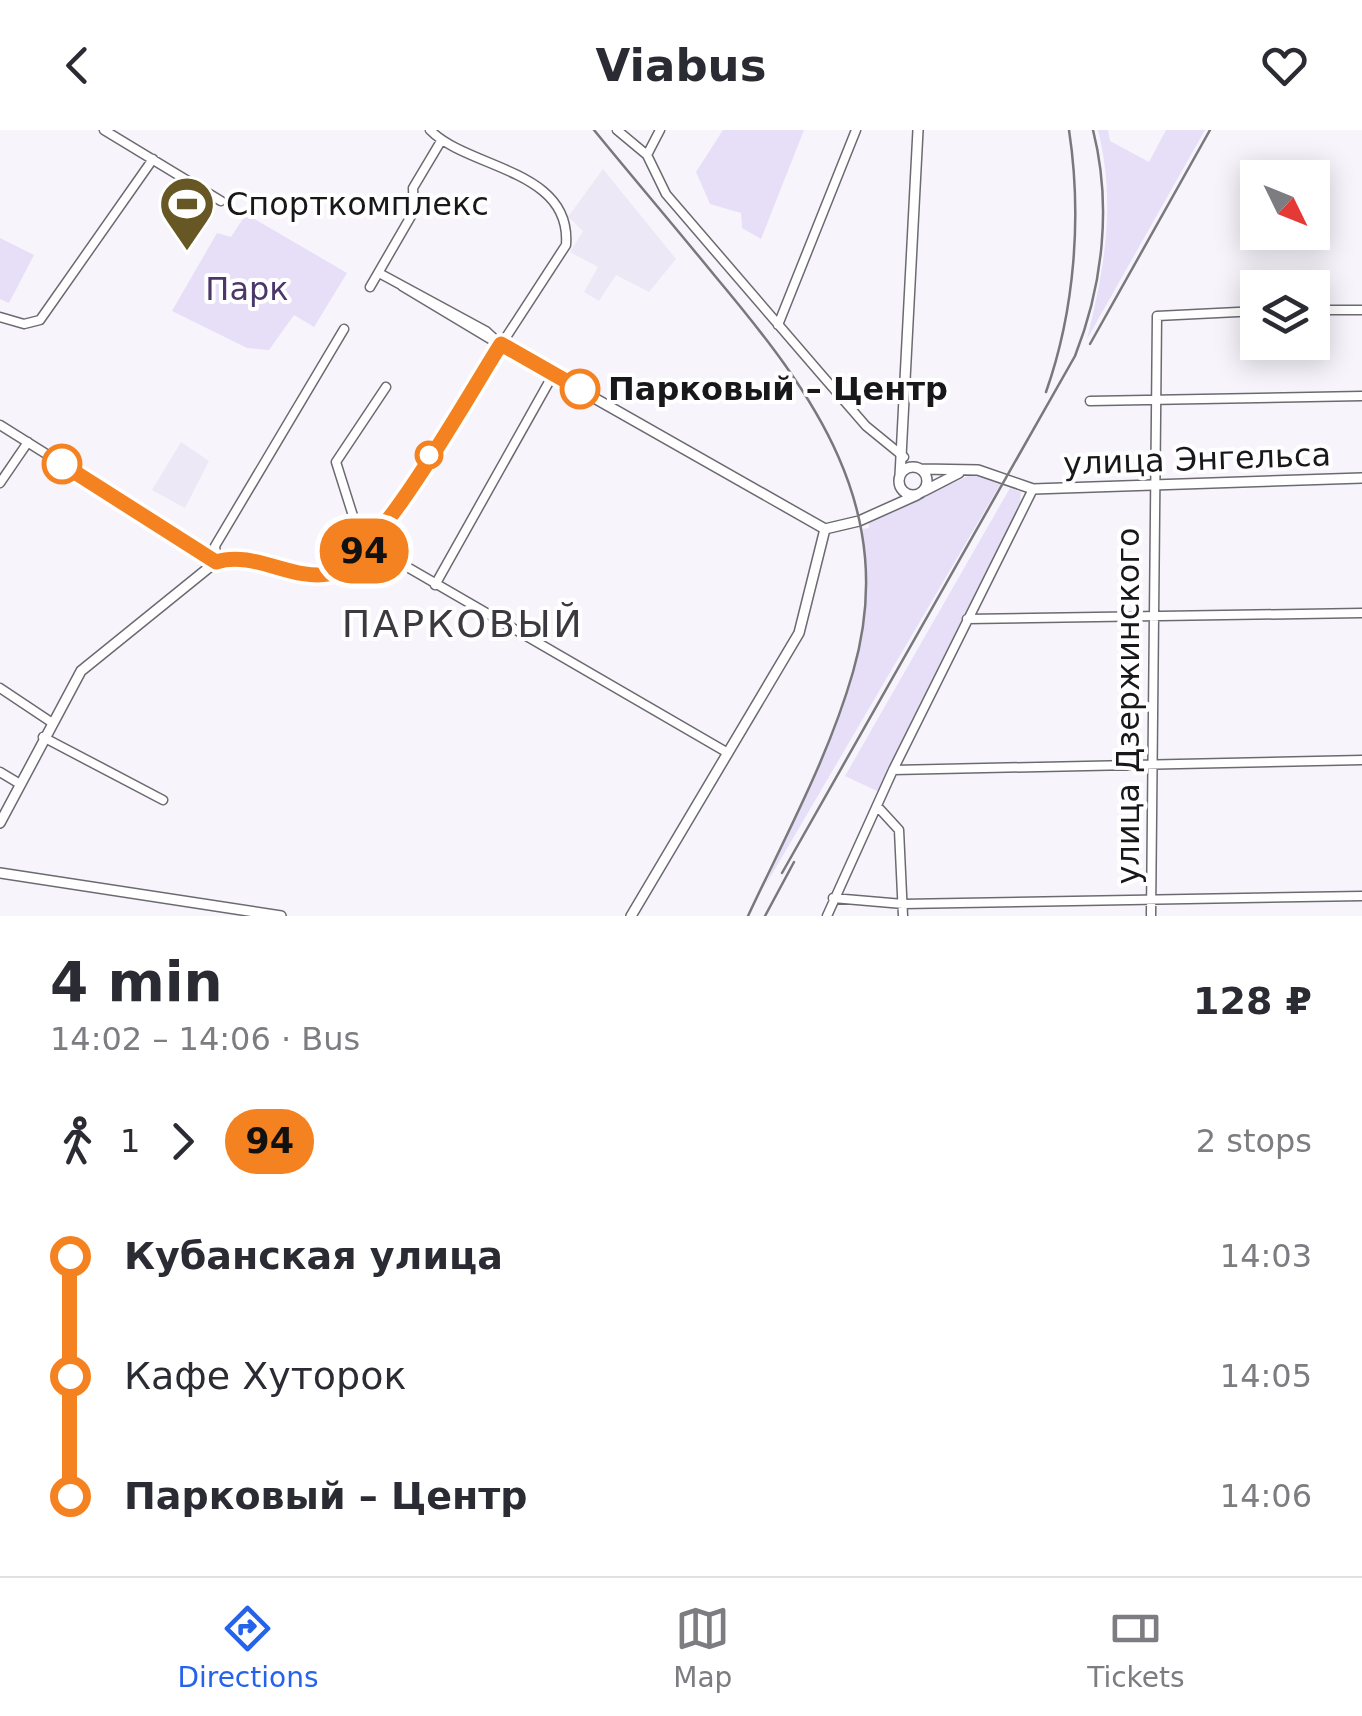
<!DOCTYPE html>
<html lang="en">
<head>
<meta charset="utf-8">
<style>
	:root { --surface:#fff; --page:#f2f2f3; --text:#2b2b33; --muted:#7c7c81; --line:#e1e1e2; --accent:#2563eb }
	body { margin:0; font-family:"DejaVu Sans",sans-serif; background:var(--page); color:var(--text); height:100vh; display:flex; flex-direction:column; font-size:38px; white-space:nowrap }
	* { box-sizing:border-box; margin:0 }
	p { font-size:32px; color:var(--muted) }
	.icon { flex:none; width:55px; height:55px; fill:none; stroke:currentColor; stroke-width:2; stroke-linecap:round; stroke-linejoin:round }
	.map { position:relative; height:786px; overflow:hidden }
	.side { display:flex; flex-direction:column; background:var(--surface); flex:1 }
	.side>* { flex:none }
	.badge { padding:0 20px; border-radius:32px; font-size:35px; line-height:65px }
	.needle { width:65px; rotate:133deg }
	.tools { position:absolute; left:1240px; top:30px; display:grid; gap:20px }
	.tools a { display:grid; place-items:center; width:90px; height:90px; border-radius:0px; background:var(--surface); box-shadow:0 5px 25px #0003; font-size:50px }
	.map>.badge { position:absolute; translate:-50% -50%; box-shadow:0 0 0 5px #fff }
	.legs { display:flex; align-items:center; gap:15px; height:110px; padding:0 50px; font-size:32px }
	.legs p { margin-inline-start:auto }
	.summary { display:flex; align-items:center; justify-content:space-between; height:170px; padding:0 50px }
	h1 { font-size:55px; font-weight:800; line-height:75px }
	ul { padding:0 50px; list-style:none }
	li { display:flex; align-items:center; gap:35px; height:120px; font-size:38px }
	li i { display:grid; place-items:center; width:15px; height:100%; margin:0 12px; background:currentColor }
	li i::after { content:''; width:25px; height:25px; margin:-12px; border:8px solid; border-radius:50%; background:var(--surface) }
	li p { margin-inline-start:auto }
	li:first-child i { background:linear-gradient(#0000 50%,currentColor 0) }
	li:last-child i { background:linear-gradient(currentColor 50%,#0000 0) }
	header { display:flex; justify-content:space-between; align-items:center; height:130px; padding:0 50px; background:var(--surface); font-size:45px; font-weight:800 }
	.tabs { display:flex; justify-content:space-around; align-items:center; height:140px; border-top:2px solid var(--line); background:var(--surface); font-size:28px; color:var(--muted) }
	.tabs a { display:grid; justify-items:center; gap:5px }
	.tabs .current { color:var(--accent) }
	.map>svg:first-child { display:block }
</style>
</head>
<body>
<header><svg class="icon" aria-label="back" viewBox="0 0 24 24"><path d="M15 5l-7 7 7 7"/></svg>Viabus<svg class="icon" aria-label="heart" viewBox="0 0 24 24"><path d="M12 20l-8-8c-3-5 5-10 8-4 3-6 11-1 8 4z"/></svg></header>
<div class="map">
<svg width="1362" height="786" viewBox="0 0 1362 786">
	<rect width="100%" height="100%" fill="#f7f4fc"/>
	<!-- built -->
	<path fill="#ede8f6" d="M603,39L676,129L649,162L616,145L599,171L584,162L598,137L570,122L583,101L568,87Z
		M181,312L209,331L185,378L152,360Z"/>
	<!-- green -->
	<path fill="#e7dff7" d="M723,0H804L761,109L742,98L741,83L710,74L696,42Z
		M1098,0H1108L1110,11L1149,32L1166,0H1205L1087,209C1105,137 1116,73 1098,0Z
		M246,84L347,143L314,197L294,185L269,220L247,218L172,181L217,103L231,107Z
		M0,108L34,125L9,173L0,169Z
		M968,346H989L1001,353L765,756C819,628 880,546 863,399L869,398V392Z
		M1010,358L1021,362L1020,374L879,662L845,646Z"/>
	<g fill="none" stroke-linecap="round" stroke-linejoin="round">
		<!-- minor casing -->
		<g stroke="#6c6a70" stroke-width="11">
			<path id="minor" d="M104,0L221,71
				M430,0C468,39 572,39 566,115L501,215
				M617,0L647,25L666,64L820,243L866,296L904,327
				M647,25L660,0
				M379,143L486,201L501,215
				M402,156L497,213
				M370,157L414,81L413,58L441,11
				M1312,180H1362
				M0,187L24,194L40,190L153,29
				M778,195L856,0
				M1090,271L1362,266
				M0,295L217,431
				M0,353L28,312
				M376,408L354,389L336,332L386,257
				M371,416L728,623
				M217,431L215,416L344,199
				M435,455L554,243
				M967,489L1362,483
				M0,558L51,592
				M43,607L163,670
				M893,640L1362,630
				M0,642L20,654
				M877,676L899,700L903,786
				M833,768L903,774L1362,766
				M827,786L893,640L1033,359
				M1151,786L1157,186L1258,181"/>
		</g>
		<!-- major casing -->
		<g stroke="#6c6a70" stroke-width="12">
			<path id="major" d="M899 351a14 14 0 1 1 28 0a14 14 0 1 1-28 0Z
				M921,339L978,340L1033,359L1362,348
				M900,346L918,0
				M924,361L959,343
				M825,399L859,391L917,365
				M0,693L81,541L217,431C254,420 292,450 329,444C375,435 471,259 501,215L825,399
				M0,743L281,786
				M631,786L799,503L825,399"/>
		</g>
		<!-- minor -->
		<use href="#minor" stroke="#fff" stroke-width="8"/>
		<!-- major -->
		<use href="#major" stroke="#fff" stroke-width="9"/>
		<!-- rail -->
		<path stroke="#79787c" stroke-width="2.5" d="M594,0C634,49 675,97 715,146C813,263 900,379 853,542C829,626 785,707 748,786
			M1090,214L1210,0
			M1046,262C1075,180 1082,85 1069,0
			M782,743L1075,226C1103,155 1112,75 1093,0
			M765,786L794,732"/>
	</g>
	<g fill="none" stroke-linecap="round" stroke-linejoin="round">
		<!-- line-1 casing -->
		<g stroke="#fff" stroke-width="22">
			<path id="line-1" d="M62,334L216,432C254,420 292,451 329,444C375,435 471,260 501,214L580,259"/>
		</g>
		<!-- line-1 -->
		<use href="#line-1" stroke="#f58220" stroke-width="15"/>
	</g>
	<!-- icons -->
	<defs>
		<g id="stadium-pin" transform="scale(2.875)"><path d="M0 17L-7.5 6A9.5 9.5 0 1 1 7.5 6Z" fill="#675724" stroke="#fff"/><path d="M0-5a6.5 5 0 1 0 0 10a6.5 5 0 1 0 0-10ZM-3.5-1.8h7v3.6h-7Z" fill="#fff"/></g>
	</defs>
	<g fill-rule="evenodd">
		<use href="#stadium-pin" x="187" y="74"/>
	</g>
	<!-- markers -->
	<g fill="#fff" stroke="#f58220" stroke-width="5">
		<circle cx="580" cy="259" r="18"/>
		<circle cx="429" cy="325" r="12"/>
		<circle cx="62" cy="334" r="18"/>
	</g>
	<g text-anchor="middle" stroke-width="8" stroke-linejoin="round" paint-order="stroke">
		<!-- poi labels -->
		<g font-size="32" fill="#181719" stroke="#fff" text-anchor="start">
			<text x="226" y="85">Спорткомплекс</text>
		</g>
		<!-- park labels -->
		<g font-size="32" fill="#4b3768" stroke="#fff">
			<text x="247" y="170">Парк</text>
		</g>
		<!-- stop labels -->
		<g font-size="32" font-weight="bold" fill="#181719" stroke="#fff" text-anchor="start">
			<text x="608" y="270">Парковый – Центр</text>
		</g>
		<!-- street labels -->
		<g font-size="32" fill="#181719" stroke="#fff">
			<text transform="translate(1197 329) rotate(-2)" y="11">улица Энгельса</text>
			<text transform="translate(1128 576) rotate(-90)" y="11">улица Дзержинского</text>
		</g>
		<!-- quarter labels -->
		<g font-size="38" letter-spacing="2.5" fill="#3c3a40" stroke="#fff">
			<text x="463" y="507">ПАРКОВЫЙ</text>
		</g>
	</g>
</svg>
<div class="tools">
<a><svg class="needle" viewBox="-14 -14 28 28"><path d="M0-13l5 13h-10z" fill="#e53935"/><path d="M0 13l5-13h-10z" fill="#7c7c81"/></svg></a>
<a><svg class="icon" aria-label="layers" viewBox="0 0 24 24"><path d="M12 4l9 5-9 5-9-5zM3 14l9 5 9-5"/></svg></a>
</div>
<b class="badge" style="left:364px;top:421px;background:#f58220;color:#111">94</b>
</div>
<section class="side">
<div class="summary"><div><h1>4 min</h1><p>14:02 – 14:06 · Bus</p></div><b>128 ₽</b></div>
<div class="legs"><svg class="icon" aria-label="walk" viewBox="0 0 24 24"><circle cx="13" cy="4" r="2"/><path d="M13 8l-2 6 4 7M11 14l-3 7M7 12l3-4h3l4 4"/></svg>1<svg class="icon" aria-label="forward" viewBox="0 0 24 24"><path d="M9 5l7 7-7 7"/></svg><b class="badge" style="background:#f58220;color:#111">94</b><p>2 stops</p></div>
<ul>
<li><i style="color:#f58220"></i><b>Кубанская улица</b><p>14:03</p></li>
<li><i style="color:#f58220"></i><span>Кафе Хуторок</span><p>14:05</p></li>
<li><i style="color:#f58220"></i><b>Парковый – Центр</b><p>14:06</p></li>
</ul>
</section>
<nav class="tabs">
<a class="current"><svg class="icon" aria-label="directions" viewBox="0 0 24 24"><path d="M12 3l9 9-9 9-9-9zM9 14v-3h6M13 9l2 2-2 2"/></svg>Directions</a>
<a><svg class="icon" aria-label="map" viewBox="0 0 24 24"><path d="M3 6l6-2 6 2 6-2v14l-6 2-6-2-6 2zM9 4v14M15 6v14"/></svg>Map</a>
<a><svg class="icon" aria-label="tickets" viewBox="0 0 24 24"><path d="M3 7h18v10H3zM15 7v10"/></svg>Tickets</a>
</nav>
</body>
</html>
